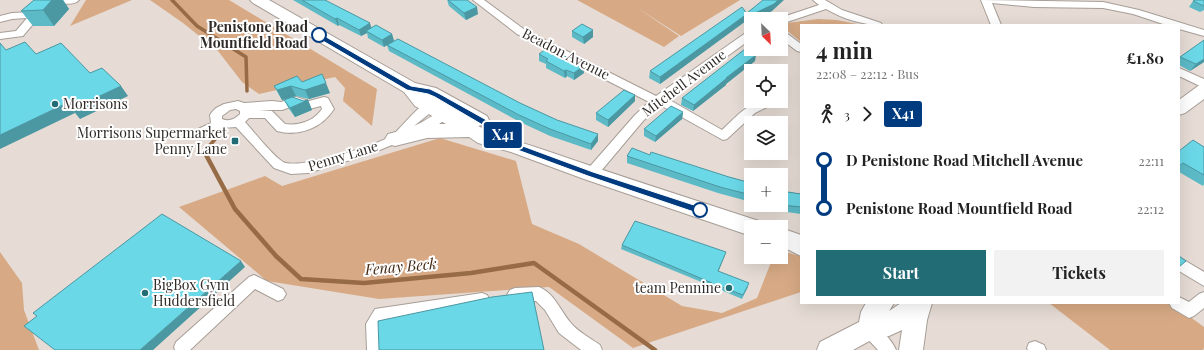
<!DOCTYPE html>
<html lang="en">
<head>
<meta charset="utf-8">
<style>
	:root { --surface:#fff; --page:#f2f2f2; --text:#222; --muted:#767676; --accent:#226c75 }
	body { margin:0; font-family:"Playfair Display",serif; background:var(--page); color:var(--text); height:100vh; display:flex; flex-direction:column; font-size:15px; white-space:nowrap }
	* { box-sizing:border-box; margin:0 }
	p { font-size:13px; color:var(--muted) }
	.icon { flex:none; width:22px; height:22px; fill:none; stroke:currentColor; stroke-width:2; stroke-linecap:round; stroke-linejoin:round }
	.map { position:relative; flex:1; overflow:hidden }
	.drawer { position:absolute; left:800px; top:24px; width:380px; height:280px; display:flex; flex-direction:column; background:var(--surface); border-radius:0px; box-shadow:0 4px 16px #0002 }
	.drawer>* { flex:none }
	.badge { padding:0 8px; border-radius:3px; font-size:14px; line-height:26px }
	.needle { width:26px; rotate:156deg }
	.controls { position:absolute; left:744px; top:12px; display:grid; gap:8px }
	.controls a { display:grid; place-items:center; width:44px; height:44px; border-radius:0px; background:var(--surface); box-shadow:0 4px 16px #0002; font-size:20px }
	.map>.badge { position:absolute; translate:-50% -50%; box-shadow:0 0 0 2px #fff }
	.legs { display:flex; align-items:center; gap:6px; height:44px; padding:0 16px; font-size:13px }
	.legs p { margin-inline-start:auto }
	.summary { display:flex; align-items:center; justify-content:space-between; height:68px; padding:0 16px }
	h1 { font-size:22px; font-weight:700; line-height:30px }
	.cta { display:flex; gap:8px; margin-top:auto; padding:8px 16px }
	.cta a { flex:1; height:46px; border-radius:0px; background:var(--accent); color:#fff; font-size:16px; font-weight:700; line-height:46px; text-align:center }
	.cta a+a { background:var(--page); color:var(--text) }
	ul { padding:0 16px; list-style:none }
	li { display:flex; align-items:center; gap:14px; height:48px; font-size:15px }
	li i { display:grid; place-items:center; width:6px; height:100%; margin:0 5px; background:currentColor }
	li i::after { content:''; width:10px; height:10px; margin:-5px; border:3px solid; border-radius:50%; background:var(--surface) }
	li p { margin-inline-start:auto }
	li:first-child i { background:linear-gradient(#0000 50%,currentColor 0) }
	li:last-child i { background:linear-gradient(currentColor 50%,#0000 0) }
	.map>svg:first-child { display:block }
</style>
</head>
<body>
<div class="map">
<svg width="1204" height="350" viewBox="0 0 1204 350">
	<rect width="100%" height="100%" fill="#e6dcd5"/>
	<!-- green -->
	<path fill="#d7aa85" d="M86,0H132L70,26Z
		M150,0H229L377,89L372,126L343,101L345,88L335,77L259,94L242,82L218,51L183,23Z
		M577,0H740L681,36L636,7L679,36L664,47Z
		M818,19L837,20L862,25H801V42L784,28L787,23Z
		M440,138L516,161L532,224L579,244L682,306L722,313L757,298L773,257H781V251L801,256V292L633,348L549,287L379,299L267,281L179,207L265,176L282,186Z
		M0,252L22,283L24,310L39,350H0Z
		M1049,303H1171L1204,327V348L1203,350H1110Z"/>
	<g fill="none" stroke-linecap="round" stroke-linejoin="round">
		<!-- stream-far1 -->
		<path stroke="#976b45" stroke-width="3.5" d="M172,0L197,26L246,57L247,91
			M205,154L204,152L217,137"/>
		<!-- stream -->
		<path stroke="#976b45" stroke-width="4.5" d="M205,153L235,209L276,256L301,279L364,283L471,273L534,263L655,350"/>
		<!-- minor casing -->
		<g stroke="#a79e97" stroke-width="2">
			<path id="minor" d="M52,0H79C74,6 65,2 58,5C43,12 33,24 23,36L0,39V33L16,31L27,18L12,19L0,22V16L12,13L33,12Z
				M473,0H484L525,30L656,96L747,32L751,31V39L668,99L722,130C737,116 748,101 770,101L771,103L769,106L755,113L727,139L723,140L660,105L643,121L596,177L591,179L586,177L585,174L586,171L635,115L649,102L517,34Z
				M813,0H825L842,10L881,23L882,25C863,25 843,19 826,9L781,24V19H777L819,5Z
				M981,0L1103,2L1139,10L1204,30V36L1179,29V25H1166L1133,14L1103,8L1034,7L992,3L1001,25H991Z
				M781,31L785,32L801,44V52L797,51L781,39Z
				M1179,68L1204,79V88L1179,76Z
				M296,97L309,101L324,97L328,98L334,109C322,128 299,137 277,131L265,118H249L245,122C255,133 272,155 283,162C299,170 375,146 391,136C403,128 425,93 443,98L445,101L414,126C425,122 448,104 457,106L459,109L457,112L433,128L370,154L308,173L291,174L274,168L236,127L222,128L200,137L196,136L194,133L196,130L211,123L210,115L212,112L216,108L224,104L238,101L244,103L272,101L281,102ZM296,105L309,109L321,106L322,109C314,121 299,126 285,124L272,111L259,110H282ZM236,109L240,111V114C235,119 229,122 222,119V116L230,110Z
				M1179,257L1204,272V286L1179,271Z
				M254,275L283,289L286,294L283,299L278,301L255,289L190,350H175L174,347L176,342L249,277Z
				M539,287C554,293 560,310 570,322C577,331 590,338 600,345L602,350H581L559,333L545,310L536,301L515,302L510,300L507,295L510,290L515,288Z
				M1204,292V308L1194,316L1189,318L1172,308L1169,303H1179V297L1189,302L1199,294Z
				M482,293L487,295L490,300L487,305L482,307L385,320L382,325L383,350H367L366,324L375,309Z
				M869,322C879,326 892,340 896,350H878L863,334L861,329L863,324Z
				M1035,341L1044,345L1046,350H1028L1027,348L1029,343Z"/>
		</g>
		<!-- highway casing -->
		<g stroke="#a79e97" stroke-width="2">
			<path id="highway" d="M250,0H269L415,83L436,88L487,116L489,120L487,124L478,126C500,138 526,143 550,152C619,176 689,198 759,221L762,227H751V236L584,179L511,152L478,143L469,137L427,138L395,146L388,144L385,139L388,134L427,124H446L415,106L404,92L253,3Z
				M1204,84V99L1185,113L1179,115V100L1198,86Z
				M781,228L801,235V256L781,246Z
				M866,303H894L889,311L901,303H932L927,320L923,350H899L902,330L889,336L873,339L853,350H817L820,342L859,322L861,312Z"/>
		</g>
		<!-- minor -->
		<use href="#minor" fill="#fff" fill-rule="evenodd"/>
		<!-- highway -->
		<use href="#highway" fill="#fff" fill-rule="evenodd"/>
	</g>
	<!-- wall -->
	<path fill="#5cbac7" d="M34,0H63L69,9L54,26H33L21,11Z
		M293,0H325L371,28L392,34L394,41L520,103L598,141L591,150L550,136L520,122L389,51L387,45L384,47L368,38L367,33L361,36L339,25L338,26Z
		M447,0L478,14L466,20L449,6Z
		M1204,0V10L1200,12L1189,7L1193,1Z
		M772,11L747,22L746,20L660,84L649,78L650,71L747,14Z
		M593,30V37L584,44L572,37V31Z
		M539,54L584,73L574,80L567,76L565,78L546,68V64L539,61Z
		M1180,57L1204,62L1190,71L1179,65V58Z
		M755,61L726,84V85L693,111L681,105L682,98Z
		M302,82L330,93L309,99L296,96L292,97L304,101L308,100L312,110L295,117L289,109L284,100L289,98L282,100L279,95L274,86Z
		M635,95V101L608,127L596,120V113Z
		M683,112L682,119L655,142L644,136V129Z
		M1204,147V184L1203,186L1179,172V151Z
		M650,155L751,183V202L718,193L627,163V156Z
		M781,191L801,194V214L780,211L779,210L761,205H781Z
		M622,245L725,255L718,271L748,287L742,299L721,290L719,295L710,291L711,286L621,249Z"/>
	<!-- shaded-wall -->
	<path fill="#4b97a2" d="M52,0H63L69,9L54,26L43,10Z
		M778,0H784L772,11L755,19H751V21L747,22L749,16Z
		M477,7L478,14L466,20L464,13Z
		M747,14L746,21L660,84V77Z
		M337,18L339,25L338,26L335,19Z
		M370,23L372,30L366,31L367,33L361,36L359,30Z
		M593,30V37L584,44L583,37Z
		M392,34L394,41L384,47L382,40Z
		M756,55L755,61L726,84V85L693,111L694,105L726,78Z
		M1204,59V62L1190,71L1196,64Z
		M583,66L584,73L574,80V73Z
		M566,70L567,76L565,78L564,71Z
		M326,83L330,93L309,99L305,90Z
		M121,86L128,96L80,119L72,109Z
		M291,86L296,96L282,100L277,90Z
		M635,95V101L608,127V120Z
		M308,100L312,110L295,117L290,108Z
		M67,103L75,113L0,149V135Z
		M683,112L682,119L655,142L656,136Z
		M598,134V141L591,150V144Z
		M726,252L725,255L717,275L718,271Z
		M241,261L245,267L153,350H140Z"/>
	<!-- building -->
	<path fill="#6bd8e7" stroke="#4b97a2" d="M34,0H52L43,10L21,11Z
		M302,0H325L370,23L359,30L337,18L335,19Z
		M448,0H467L477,7L464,13Z
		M763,0H778L774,4L749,16L747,13Z
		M1195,0H1204V6L1193,1Z
		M742,7L747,14L660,77L650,71Z
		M582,24L593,30L583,37L572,31Z
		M376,25L392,34L382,40L366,31Z
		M398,39L520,103L557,120L598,134L591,144L550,129L519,115L387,45Z
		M1204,40V59L1196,64L1180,57Z
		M25,42L36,54L61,43L90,73L102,68L121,86L72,109L67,103L0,135V43L6,50Z
		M547,48H550L583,66L574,73L566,70L564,71L546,61L548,59L539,54Z
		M745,49L756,55L726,78H727L694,105L682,98Z
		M322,74L326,83L305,90L291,86L277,90L274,86L297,76L302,82Z
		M624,90L635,95L608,120L596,113Z
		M292,97L304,101L308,100L290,108L284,100Z
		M671,106L683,112L656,136L644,129Z
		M1193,140L1204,147V175L1183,163L1179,166V151Z
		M632,148L650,155L651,152L729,177L751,183V195L720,187L627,156Z
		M781,191L801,194V207L782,205L781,203Z
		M162,214L241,261L140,350H55L24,326L37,316L33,313Z
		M635,221L726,252L718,271L749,283L743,295L722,287L720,291L710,287L712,283L622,245Z
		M1179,256L1186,261L1179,267Z
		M532,292L544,350H379L378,321L492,297Z"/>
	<!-- line-1 -->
	<path fill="#003b80" stroke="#fff" d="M316,34H321L411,86L430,89L440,94L499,127L520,145L593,172L703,208L704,210L700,213H697L588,176L515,149L493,131L435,97L428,94L407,90L316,37Z"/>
	<!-- markers -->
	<g fill="#fff" stroke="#003b80" stroke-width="2">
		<circle cx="319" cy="35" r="7"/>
		<circle cx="700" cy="210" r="7"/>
	</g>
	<g fill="#226c75" stroke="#fff" stroke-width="1.5">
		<circle cx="55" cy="104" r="4"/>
		<rect x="231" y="137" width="8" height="8" rx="2"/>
		<circle cx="729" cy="288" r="4"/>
		<circle cx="145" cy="293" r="4"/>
	</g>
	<g text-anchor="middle" stroke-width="4" stroke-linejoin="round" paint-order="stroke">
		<!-- stop labels -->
		<g font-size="14" font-weight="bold" fill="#2f2b28" stroke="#fff" text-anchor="end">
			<text x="308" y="32">Penistone Road<tspan x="308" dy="16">Mountfield Road</tspan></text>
		</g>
		<!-- street labels -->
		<g font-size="14" fill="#2f2b28" stroke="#fff">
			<text transform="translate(566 54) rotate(27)" y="5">Beadon Avenue</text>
			<text transform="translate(684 83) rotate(-37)" y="5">Mitchell Avenue</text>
			<text transform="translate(343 156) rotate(-17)" y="5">Penny Lane</text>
		</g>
		<!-- poi labels -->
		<g font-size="14" fill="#2f2b28" stroke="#fff" text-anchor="start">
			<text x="63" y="109">Morrisons</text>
			<text x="227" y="138" text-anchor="end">Morrisons Supermarket<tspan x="227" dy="16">Penny Lane</tspan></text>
			<text x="153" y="290">BigBox Gym<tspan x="153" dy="16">Huddersfield</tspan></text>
			<text x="721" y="293" text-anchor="end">team Pennine</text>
		</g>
		<!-- water labels -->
		<g font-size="15" font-style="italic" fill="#442912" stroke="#fff">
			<text transform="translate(401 267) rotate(-5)" y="5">Fenay Beck</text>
		</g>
	</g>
</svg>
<div class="controls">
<a><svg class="needle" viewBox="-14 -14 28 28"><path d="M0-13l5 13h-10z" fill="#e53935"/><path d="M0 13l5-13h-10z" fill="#767676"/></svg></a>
<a><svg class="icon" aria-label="locate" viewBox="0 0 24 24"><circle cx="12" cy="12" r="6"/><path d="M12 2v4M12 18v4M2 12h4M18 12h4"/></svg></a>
<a><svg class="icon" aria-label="layers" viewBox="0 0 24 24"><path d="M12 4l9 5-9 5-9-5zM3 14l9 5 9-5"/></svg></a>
<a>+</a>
<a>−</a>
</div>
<b class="badge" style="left:503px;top:135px;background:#003b80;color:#fff">X41</b>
<section class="drawer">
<div class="summary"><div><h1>4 min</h1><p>22:08 – 22:12 · Bus</p></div><b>£1.80</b></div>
<div class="legs"><svg class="icon" aria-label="walk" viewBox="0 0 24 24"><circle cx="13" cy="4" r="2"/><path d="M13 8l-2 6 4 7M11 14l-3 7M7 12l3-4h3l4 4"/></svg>3<svg class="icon" aria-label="forward" viewBox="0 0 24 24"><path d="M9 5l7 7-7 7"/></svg><b class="badge" style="background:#003b80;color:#fff">X41</b></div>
<ul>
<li><i style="color:#003b80"></i><b>D Penistone Road Mitchell Avenue</b><p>22:11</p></li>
<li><i style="color:#003b80"></i><b>Penistone Road Mountfield Road</b><p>22:12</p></li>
</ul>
<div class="cta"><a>Start</a><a>Tickets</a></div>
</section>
</div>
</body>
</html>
